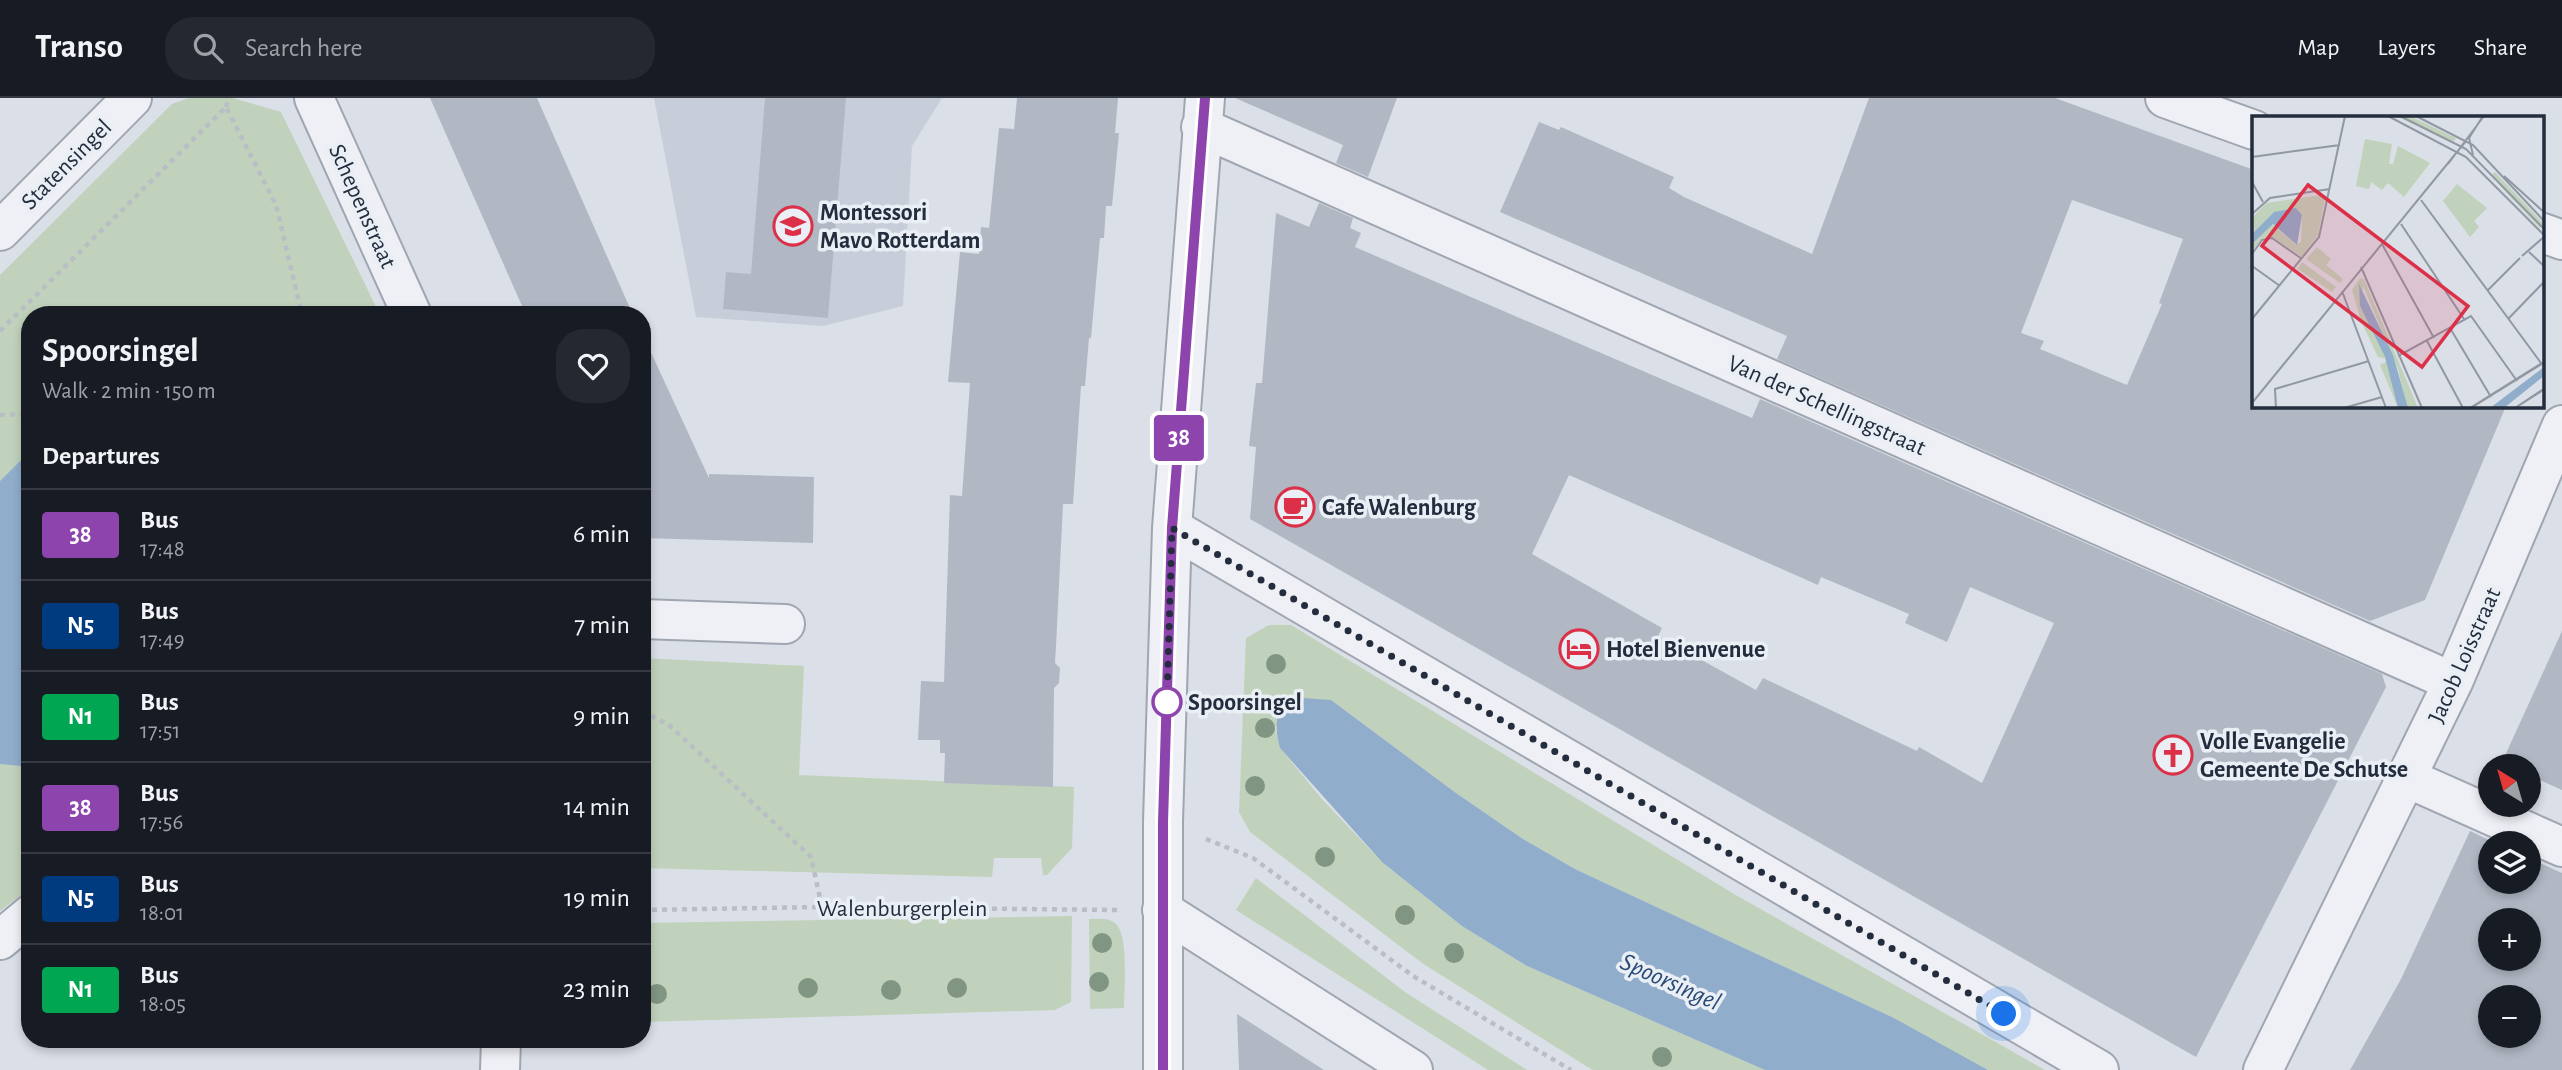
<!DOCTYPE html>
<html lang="en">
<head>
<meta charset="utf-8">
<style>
	:root { --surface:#171b24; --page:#242831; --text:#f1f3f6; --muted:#9ea1a6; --line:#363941 }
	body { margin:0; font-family:"Alegreya Sans",sans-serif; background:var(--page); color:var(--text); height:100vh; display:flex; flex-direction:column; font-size:26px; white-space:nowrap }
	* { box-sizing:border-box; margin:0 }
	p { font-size:23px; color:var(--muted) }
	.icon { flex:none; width:38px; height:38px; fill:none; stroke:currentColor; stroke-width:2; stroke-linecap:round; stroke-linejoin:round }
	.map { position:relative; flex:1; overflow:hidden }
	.details { position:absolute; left:21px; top:208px; width:630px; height:742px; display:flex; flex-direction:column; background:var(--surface); border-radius:28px; box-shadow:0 4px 10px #0003 }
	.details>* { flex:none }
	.badge { padding:0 14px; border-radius:5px; font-size:24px; line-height:46px }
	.needle { width:46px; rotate:323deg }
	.fabs { position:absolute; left:2478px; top:656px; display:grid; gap:14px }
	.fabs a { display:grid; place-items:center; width:63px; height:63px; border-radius:50%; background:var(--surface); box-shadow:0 4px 10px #0003; font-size:35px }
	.you { position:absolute; width:35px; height:35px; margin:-18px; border:5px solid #fff; border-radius:50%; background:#1a73e8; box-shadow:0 0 0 10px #1a73e833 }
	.map>.badge { position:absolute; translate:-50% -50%; box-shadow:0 0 0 4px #fff }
	h2 { padding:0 21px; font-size:26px; line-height:63px }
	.round { display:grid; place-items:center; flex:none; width:74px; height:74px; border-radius:28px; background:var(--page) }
	.head { display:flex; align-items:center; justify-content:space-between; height:119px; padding:0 21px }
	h1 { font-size:33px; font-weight:700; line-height:52px }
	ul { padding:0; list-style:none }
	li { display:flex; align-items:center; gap:21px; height:91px; padding:0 21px; border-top:2px solid var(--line) }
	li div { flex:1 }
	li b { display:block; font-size:26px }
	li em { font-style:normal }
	li .badge { min-width:77px; font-weight:700; text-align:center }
	header { display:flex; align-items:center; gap:42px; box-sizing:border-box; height:98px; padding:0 35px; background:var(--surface); border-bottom:2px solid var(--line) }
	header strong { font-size:33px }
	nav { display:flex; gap:38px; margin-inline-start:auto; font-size:24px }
	.search { width:490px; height:63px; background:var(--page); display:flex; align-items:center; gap:18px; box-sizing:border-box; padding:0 24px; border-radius:28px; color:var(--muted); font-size:26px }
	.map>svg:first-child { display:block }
</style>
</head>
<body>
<header>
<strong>Transo</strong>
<div class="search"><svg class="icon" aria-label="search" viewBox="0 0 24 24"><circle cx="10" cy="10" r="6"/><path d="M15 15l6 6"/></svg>Search here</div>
<nav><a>Map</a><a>Layers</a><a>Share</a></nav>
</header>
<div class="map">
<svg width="2562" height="972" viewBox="0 0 2562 972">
	<rect width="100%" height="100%" fill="#dbdfe7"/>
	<!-- built -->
	<path fill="#c8ced9" d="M654,0H942L912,48L903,208L823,228L696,219Z"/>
	<!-- green -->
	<path fill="#c0d2bb" d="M189,0H233L281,14L380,217H30V353L0,383V177L172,6Z
		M1269,527H1291L1734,796L2045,972H1988L1894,920L1575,771L1523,741L1456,695L1331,602L1275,629L1280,650L1321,700L1382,764L1462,828L1527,868L1765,972H1593L1586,968L1422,865L1250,734L1239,714L1246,540Z
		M642,560L804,568L799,677L1074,689L1072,750L1047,777H1043L1041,760H994L992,779L642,770Z
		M0,666L30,669V798L17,800L0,813Z
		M1256,780L1405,894L1527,972H1488L1236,812Z
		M1072,818L1071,904L1055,912L642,924V825Z
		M1089,821C1098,821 1109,819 1116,826C1129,839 1124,891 1124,910L1090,911Z"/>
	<!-- water -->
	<path fill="#91adcc" d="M30,353V669L0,666V383Z
		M1303,600L1331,602L1456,695L1523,741L1575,771L1894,920L1988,972H1765L1527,868L1462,828L1382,764L1280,650C1273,625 1275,607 1303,600Z"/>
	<!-- building -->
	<path fill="#b1b8c4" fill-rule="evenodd" d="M430,0H537L633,217H526Z
		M765,0H846L828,220L723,211L726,174L751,176Z
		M1017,0H1118L1115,35H1119L1112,108H1106L1104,140H1100L1091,240H1089L1085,288H1081L1073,406H1063L1056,548L1055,565L1060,570L1059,585L1054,590L1053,689L944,685L945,655H940V642H918L921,583L944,584L950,397L962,398L970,285L948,284L960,154L979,156L981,129L989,130L999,30L1014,31Z
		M1235,0H1397L1368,79L1336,65L1343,47Z
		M1869,0H2055L2254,72V308H2506L2425,502L2370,523L1777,261L1787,238L1500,114L1539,24L1559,32L1561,29L1674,79L1669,90L1684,99L1812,156ZM2072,102L2183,141L2159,205L2162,206L2127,287L2040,251L2044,243L2021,235Z
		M1319,105L1353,120L1350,130L1361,135L1355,149L1752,320L1760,301L2382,576L2386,589L2196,959L1250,421L1256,349L1249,348L1256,285H1262L1276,115L1309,129ZM1569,377L1818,487L1821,479L1909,516L1905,525L1947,544L1970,489L2054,525L1982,685L1919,649L1917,653L1763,580L1756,592L1658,538L1662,530L1532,456Z
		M642,235L709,380V376L814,379L813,445L642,440Z
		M2562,533V692L2529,677V668H2511L2502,664Z
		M2470,733L2497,746H2490V784H2529V760L2562,775V972H2350L2401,881ZM2490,822H2529V861H2490ZM2490,900H2529V938H2490Z
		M1237,916L1324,972H1239Z"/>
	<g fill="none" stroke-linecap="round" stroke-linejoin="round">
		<!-- minor casing -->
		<g stroke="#a0a6b1" stroke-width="42">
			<path id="minor" d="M314,0L412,217
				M2165,0L2254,32
				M1201,29L2453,584
				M0,133L132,0
				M2543,135L2562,142
				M1172,430L2099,972
				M642,521L785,526
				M2407,680L2562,749
				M1162,812L1413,972
				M0,842L30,817
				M500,972L501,942
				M1163,972V724L1172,430L1205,0
				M2263,972L2453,584L2562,327"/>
		</g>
		<!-- path -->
		<path stroke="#b9bdc5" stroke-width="4.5" stroke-dasharray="5 5" stroke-linecap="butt" d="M226,9L229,0
			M0,233L226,9L276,107L302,217
			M0,317L30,316
			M642,613L669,627L811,759L822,809
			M1206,741L1253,760L1413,878L1571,972
			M642,812L822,809L1119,812"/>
		<!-- minor -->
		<use href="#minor" stroke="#eef0f5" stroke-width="38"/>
	</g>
	<!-- trees -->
	<g fill="#819682">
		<circle cx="1276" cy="566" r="10"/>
		<circle cx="1265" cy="630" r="10"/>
		<circle cx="1255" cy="688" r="10"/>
		<circle cx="1325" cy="759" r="10"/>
		<circle cx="1405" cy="817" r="10"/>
		<circle cx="1102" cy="845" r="10"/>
		<circle cx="1454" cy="855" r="10"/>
		<circle cx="1099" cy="884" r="10"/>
		<circle cx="808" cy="890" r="10"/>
		<circle cx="957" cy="890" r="10"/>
		<circle cx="891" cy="892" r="10"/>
		<circle cx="657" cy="896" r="10"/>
		<circle cx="1662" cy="959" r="10"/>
	</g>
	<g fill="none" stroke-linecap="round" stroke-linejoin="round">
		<!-- line casing -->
		<g stroke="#fff" stroke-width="16">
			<path id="line" d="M1163,972V724L1172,430L1205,0"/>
		</g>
		<!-- line -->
		<use href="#line" stroke="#8e44ad" stroke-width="10"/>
		<!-- walk -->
		<path stroke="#232d3e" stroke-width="7" stroke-dasharray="0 12.6" d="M1167,604L1172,430L2004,916"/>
	</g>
	<!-- icons -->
	<defs>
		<g id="school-ring" transform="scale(2.0125)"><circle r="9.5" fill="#eaeef5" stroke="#dc3048" stroke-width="1.5"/><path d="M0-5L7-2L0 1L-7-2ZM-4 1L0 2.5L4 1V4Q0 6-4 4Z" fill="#dc3048"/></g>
		<g id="cafe-ring" transform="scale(2.0125)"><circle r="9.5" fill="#eaeef5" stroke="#dc3048" stroke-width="1.5"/><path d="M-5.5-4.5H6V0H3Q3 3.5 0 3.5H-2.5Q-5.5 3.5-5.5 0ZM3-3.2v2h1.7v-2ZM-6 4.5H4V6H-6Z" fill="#dc3048"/></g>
		<g id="hotel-ring" transform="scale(2.0125)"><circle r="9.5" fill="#eaeef5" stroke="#dc3048" stroke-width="1.5"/><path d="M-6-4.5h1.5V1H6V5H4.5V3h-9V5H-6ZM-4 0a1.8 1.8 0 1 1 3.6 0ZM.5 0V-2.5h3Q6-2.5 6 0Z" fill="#dc3048"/></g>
		<g id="church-ring" transform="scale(2.0125)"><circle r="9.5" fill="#eaeef5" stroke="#dc3048" stroke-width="1.5"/><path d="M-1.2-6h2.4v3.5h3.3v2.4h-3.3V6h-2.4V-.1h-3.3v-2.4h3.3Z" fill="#dc3048"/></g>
	</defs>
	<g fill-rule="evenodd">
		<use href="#school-ring" x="793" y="128"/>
		<use href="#cafe-ring" x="1295" y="409"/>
		<use href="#hotel-ring" x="1579" y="551"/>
		<use href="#church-ring" x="2173" y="657"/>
	</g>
	<!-- markers -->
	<circle fill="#fff" stroke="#8e44ad" stroke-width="3.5" cx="1167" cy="604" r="14"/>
	<g text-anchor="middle" stroke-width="7" stroke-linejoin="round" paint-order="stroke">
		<!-- street labels -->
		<g font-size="24" fill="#232d3e" stroke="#eaeef5">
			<text transform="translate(66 66) rotate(-45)" y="8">Statensingel</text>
			<text transform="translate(363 108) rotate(66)" y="8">Schepenstraat</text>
			<text transform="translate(1827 307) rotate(24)" y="8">Van der Schellingstraat</text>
			<text transform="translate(2464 557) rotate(-66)" y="8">Jacob Loisstraat</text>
			<text x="902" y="818">Walenburgerplein</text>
		</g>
		<!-- poi labels -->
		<g font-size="24" font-weight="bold" fill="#232d3e" stroke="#eaeef5" text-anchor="start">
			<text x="820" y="122">Montessori<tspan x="820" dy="28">Mavo Rotterdam</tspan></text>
			<text x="1322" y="417">Cafe Walenburg</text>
			<text x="1606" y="559">Hotel Bienvenue</text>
			<text x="2200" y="651">Volle Evangelie<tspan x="2200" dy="28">Gemeente De Schutse</tspan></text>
		</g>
		<!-- stop labels -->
		<g font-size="24" font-weight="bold" fill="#232d3e" stroke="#eaeef5" text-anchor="start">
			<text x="1188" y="612">Spoorsingel</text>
		</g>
		<!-- water labels -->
		<g font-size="26" font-style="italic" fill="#2a4b76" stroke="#eaeef5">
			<text transform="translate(1671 883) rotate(24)" y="9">Spoorsingel</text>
		</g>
	</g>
	<!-- overview -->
	<g transform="translate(2252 18)">
		<rect width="292" height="292" fill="#dbdfe7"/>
		<path d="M144,0H158L204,22L201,27ZM113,23L140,28L137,48H141L146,30L178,47L152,81L136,67L130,74L119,66L117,73L104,70ZM243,56L292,108L288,112L251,73L240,58ZM205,68L235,92L222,105L227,111L218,121L191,85ZM69,79L73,83L66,119L50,141L19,120L9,123L0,135V128L20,108L44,129L49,126L50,99L22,96L0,118V102L14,87ZM65,131L79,143L74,149L91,163L88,167L54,143ZM50,146L84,171L80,176L46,153ZM108,162L112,163L166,292L155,291L146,253L111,170L108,190L134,243L126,241L109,205L100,174ZM135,245L142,272L146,292L128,249Z" fill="#c0d2bb"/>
		<path d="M44,92L50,99L45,129L21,108L0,128V118L22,96ZM107,168L141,239L156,292H146L133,241L108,190ZM292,251V260L252,292H238Z" fill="#91adcc"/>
		<path fill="none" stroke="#9198a3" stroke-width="2" d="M136,0L214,41L293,120M148,0L214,33L293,114M164,0L221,29L293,106M221,39L217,22L231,0M0,41L88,29M196,48L232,0M252,60L293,97M0,66L11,86M169,84L289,247M0,98L18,82L78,73M149,108L212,203M130,128L182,222M277,136L293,151M0,138L10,124L20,122L50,143M270,140L293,120M0,150L28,170M109,151L170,292M236,174L268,142M90,175L134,292M0,203L67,121L93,0M256,203L292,166M198,212L239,281M175,225L211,292M146,240L219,200L265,265M0,287L214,25M24,292L23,273L117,245M92,292L130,281M218,292L293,245M219,292L293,246M263,292L293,272M263,292L293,273"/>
		<path fill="#dc3048" fill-opacity="0.15" stroke="#dc3048" stroke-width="3.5" d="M56,69L216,190L170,251L10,130Z"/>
		<rect width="292" height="292" fill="none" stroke="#232d3e" stroke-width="3.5"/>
	</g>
</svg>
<div class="fabs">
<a><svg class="needle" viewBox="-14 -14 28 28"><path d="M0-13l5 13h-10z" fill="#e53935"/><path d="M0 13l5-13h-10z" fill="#9ea1a6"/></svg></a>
<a><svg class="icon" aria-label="layers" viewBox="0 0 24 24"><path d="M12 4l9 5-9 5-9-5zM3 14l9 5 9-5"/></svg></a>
<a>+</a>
<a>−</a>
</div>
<div class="you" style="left:2004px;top:916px"></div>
<b class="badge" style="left:1179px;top:340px;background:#8e44ad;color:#fff">38</b>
<section class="details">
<div class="head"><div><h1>Spoorsingel</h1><p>Walk · 2 min · 150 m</p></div><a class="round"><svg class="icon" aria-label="heart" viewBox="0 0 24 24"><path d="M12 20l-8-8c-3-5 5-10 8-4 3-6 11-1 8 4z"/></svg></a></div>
<h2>Departures</h2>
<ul>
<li><span class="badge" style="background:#8e44ad;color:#fff">38</span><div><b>Bus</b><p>17:48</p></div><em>6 min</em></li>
<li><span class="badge" style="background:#003b80;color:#fff">N5</span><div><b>Bus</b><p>17:49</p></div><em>7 min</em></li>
<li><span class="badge" style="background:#00a651;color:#fff">N1</span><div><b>Bus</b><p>17:51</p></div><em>9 min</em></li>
<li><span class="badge" style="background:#8e44ad;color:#fff">38</span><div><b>Bus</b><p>17:56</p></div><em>14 min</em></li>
<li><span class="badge" style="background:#003b80;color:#fff">N5</span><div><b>Bus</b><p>18:01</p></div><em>19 min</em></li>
<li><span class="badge" style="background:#00a651;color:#fff">N1</span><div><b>Bus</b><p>18:05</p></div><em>23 min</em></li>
</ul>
</section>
</div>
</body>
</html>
